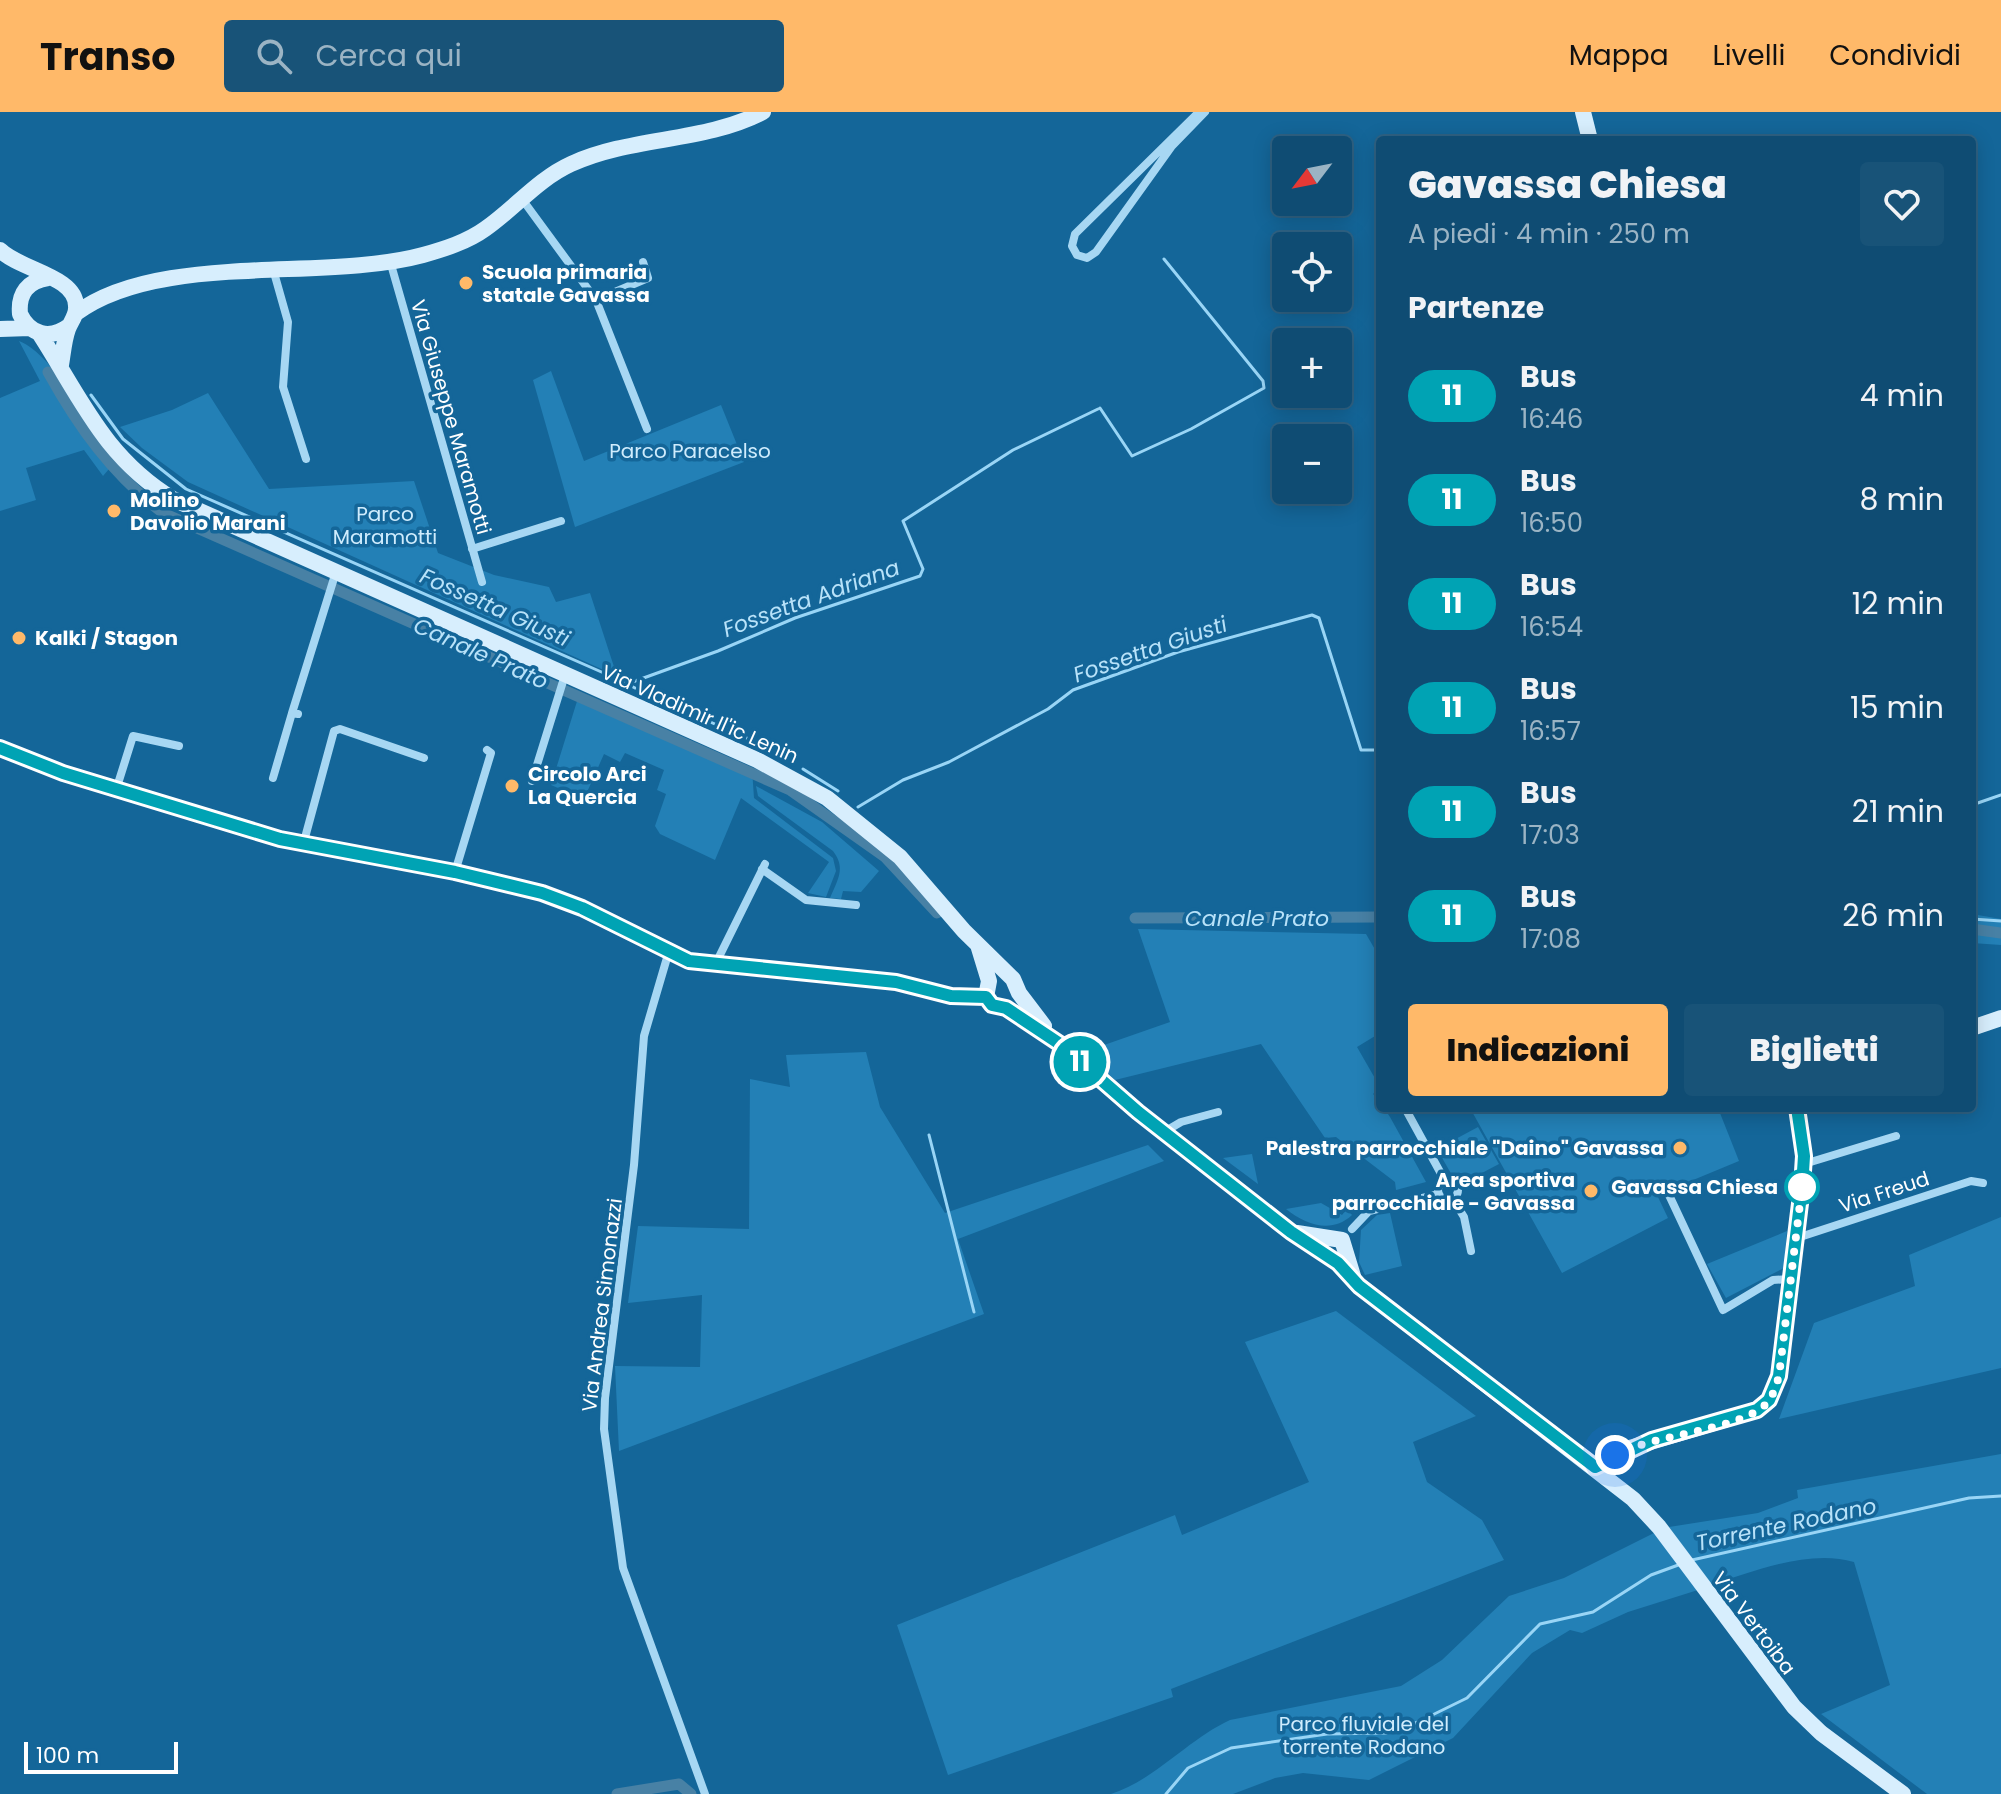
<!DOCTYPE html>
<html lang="it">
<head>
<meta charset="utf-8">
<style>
	:root { --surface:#0f4c73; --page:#185378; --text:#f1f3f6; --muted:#9bb4c4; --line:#2f6385; --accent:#ffb969 }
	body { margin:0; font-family:Poppins,sans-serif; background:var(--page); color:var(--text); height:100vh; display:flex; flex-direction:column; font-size:30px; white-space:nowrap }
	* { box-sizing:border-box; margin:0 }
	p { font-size:26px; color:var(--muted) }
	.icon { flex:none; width:44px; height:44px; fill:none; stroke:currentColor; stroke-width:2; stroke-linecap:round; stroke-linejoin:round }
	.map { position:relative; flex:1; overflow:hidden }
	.side { position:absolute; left:1376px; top:24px; width:600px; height:976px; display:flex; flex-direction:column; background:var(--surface); border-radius:8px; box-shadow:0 4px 20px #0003,0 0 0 2px var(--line) }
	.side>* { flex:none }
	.badge { padding:0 16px; border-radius:26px; font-size:28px; line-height:52px }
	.needle { width:52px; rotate:238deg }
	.fabs { position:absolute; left:1272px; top:24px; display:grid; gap:16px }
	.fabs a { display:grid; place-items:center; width:80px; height:80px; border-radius:8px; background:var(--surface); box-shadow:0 4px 20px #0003,0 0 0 2px var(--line); font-size:40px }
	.scale { position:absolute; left:24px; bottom:20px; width:154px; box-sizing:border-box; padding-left:8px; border:4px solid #fff; border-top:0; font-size:22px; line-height:28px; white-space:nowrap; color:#fff; -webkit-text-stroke:6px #146699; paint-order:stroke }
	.you { position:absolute; width:40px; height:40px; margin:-20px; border:6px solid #fff; border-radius:50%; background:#1a73e8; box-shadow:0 0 0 12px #1a73e833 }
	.map>.badge { position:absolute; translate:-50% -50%; box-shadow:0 0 0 4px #fff }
	h2 { padding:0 32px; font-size:30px; line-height:72px }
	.round { display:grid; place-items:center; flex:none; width:84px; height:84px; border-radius:8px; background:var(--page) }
	.overview { display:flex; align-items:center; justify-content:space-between; height:136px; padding:0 32px }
	h1 { font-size:38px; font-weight:800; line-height:60px }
	.cta { display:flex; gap:16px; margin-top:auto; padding:16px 32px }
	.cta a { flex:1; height:92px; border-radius:8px; background:var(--accent); color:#111; font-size:32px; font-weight:800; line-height:92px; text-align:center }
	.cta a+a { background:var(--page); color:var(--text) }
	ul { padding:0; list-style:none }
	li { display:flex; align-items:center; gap:24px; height:104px; padding:0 32px }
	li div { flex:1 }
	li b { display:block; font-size:30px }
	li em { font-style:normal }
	li .badge { min-width:88px; font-weight:700; text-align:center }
	header { display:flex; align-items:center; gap:48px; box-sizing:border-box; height:112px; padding:0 40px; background:var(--accent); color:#111 }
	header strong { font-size:38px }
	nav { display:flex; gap:44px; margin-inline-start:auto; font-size:28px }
	.search { width:560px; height:72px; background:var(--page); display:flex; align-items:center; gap:20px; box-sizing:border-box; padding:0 28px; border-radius:8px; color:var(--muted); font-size:30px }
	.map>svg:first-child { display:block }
</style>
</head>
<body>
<header>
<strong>Transo</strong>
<div class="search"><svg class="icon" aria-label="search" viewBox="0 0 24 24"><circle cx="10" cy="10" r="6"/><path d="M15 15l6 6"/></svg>Cerca qui</div>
<nav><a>Mappa</a><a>Livelli</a><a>Condividi</a></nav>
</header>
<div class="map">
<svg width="2001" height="1682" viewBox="0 0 2001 1682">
	<rect width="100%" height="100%" fill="#146699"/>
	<!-- green -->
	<path fill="#2380b6" d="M19,229C55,243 96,321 109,357L103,364L84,338L26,356L36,388L0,399V286L40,269Z
		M551,259L584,349L721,293L744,350L575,415L533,268Z
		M208,281L269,377L414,369L438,441L494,463L549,475L556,490L590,481L617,564L188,370L142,336L120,315L172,298Z
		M578,586L749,662L752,657L754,686L833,746L836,759L826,785L808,781L829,750L741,686L715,748L660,722L655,714L666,682L657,678L664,658L625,641L620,650L604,642L584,687L551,673Z
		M756,674L822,710L879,759L861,780L843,779L841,787L830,786C838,767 846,756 833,739L758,684Z
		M1972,802L2001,807V833L1972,831Z
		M1138,817L1366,822L1380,846V921L1357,935L1380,975L1373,982L1380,989V996H1384L1390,1005L1426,1070L1396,1078L1395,1070L1336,1025L1325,1026L1261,932L1115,968L1084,940L1170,910Z
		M866,940L880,995L945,1101L1148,1033L1164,1049L958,1127L984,1202L619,1339L615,1254L700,1255L702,1183L628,1191L638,1114L749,1117L750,967L790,975L786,943Z
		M1470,996H1718L1739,1049L1657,1083L1668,1106L1562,1161Z
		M1478,1015L1499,1052L1461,1072L1453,1065L1437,1037Z
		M1252,1042L1258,1072L1223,1046Z
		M1321,1091L1342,1103L1347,1097L1352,1103C1332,1122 1306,1113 1286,1097Z
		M1390,1101L1402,1154L1365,1163L1359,1150L1361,1118L1377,1103Z
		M2001,1105V1256L1779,1307L1814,1211L1915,1174L1909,1143Z
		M1787,1119L1784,1156L1726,1186L1707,1152Z
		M1336,1199L1476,1304L1413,1330L1427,1370L1482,1408L1504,1448L1171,1577L1173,1585L948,1663L897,1513L1175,1403L1182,1423L1309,1370L1245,1230Z
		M2001,1342V1682H1927L1821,1602L1890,1573L1854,1450C1809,1437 1754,1459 1711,1473L1669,1415L1758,1401L1798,1386L1797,1378Z
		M1654,1421L1698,1478L1628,1500L1582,1521L1570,1518L1532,1541L1453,1626L1369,1668L1303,1661L1275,1666L1233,1682H1111C1155,1668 1187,1628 1230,1608L1401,1574L1442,1548L1509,1484L1564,1466Z"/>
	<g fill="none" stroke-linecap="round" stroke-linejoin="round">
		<!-- stream -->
		<path stroke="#99d5f6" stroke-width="3" d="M91,283L123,327L186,377L606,562
			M1100,296L1132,344L1191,317L1264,276L1263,269L1164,147
			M614,565L635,576
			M627,572L718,539L795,506L920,464L923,457L903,409L1013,338L1098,297
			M683,598L776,639L789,648
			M803,657L838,679
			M1972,693L2001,683
			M858,695L903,668L949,650L1048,597L1073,578L1178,540L1312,503L1319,506L1361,638H1380
			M1972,807L2001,809
			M929,1023L974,1200
			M1692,1448L1969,1386L2001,1384
			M1166,1682L1188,1656L1231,1636L1327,1622L1386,1621L1418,1610L1467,1586L1540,1512L1593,1500L1651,1463L1681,1452"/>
		<!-- canal -->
		<path stroke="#4881a5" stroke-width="11" d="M48,260C79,316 112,362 163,401L790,678L885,745L937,801
			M1135,806L1380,805
			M1972,817L2001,821
			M617,1682L679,1672L691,1682"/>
		<!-- street -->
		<path stroke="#a7d7f3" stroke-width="8" d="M1199,0L1075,122L1072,134L1077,143L1087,146L1096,140L1172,34L1205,0
			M522,87L596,188L647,317
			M390,149L482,470
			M273,157L288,210L283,275L306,347
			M596,188L648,166L643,150
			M472,437L561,409
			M298,602L292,601L335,463
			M0,636L63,661L280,727L455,760L542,781L582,796L689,849L896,870L951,884L986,885
			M273,666L292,601
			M532,669L565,563
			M116,678L133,624L179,634
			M303,733L334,619L340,617L424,646
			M762,757L806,788L856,793
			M455,760L491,641L487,638
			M669,839L644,924L634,1053L605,1286L604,1317L623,1456L705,1682
			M715,853L765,752
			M1405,996L1445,1069
			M1164,1020L1181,1010L1218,1000
			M1804,1052L1896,1024
			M1438 1078a10 10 0 1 1 20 0a10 10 0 1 1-20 0Z
			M1669,1083L1723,1198L1773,1168L1791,1167
			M1453,1087L1464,1105L1471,1139
			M1352,1117L1369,1099L1439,1082
			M1797,1126L1971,1069L1983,1071"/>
		<!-- secondary -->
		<path stroke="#d7eefd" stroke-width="16" d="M1583,0L1590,28
			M0,138C20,158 76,164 76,194C77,203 71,209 68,217C64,228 63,241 61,253
			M48,166C28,169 18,181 20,202C30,223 50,228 69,214
			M75,202C158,139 324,170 423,143C444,137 467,130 485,117C514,97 538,67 571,52C632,24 703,31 763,0
			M0,217L30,216
			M39,221C81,286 104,345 173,387L757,648L827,686L900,745L964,819L1013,867L1019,881L1044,914
			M978,833L989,869L986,885L992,893L1006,896L1060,932L1138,1000L1291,1120L1338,1151L1359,1174L1633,1387L1659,1415L1794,1595L1821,1621L1903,1682
			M1972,916L2001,906
			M1297,1121L1342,1128L1353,1164
			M1595,1355L1630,1336L1757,1298L1769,1288L1779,1264L1802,1075L1804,1044L1797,996"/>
	</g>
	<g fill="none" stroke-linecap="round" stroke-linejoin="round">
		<!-- line casing -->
		<g stroke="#fff" stroke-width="18">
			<path id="line" d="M0,636L63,661L280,727L455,760L542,781L582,796L689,849L896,870L951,884L986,885L992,893L1006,896L1060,932L1138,1000L1291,1120L1338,1151L1359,1174L1595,1355L1652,1328L1757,1298L1769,1288L1779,1264L1802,1075L1804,1044L1797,996"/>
		</g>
		<!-- line -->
		<use href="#line" stroke="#00a3b4" stroke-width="12"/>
		<!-- walk -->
		<path stroke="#fff" stroke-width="8" stroke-dasharray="0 14.4" d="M1615,1343C1654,1322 1738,1319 1766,1292C1773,1285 1776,1274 1779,1264L1802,1075"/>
	</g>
	<!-- markers -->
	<g fill="#ffb969" stroke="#146699" stroke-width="3">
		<circle cx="466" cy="171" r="8"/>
		<circle cx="114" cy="399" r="8"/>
		<circle cx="19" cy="526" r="8"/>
		<circle cx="512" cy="674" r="8"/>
		<circle cx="1680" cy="1036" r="8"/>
		<circle cx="1591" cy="1079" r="8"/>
	</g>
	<circle fill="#fff" stroke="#00a3b4" stroke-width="4" cx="1802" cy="1075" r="16"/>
	<g text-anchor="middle" stroke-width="7" stroke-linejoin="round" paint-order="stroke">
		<!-- poi labels -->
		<g font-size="20" font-weight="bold" fill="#fff" stroke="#146699" text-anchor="start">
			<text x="482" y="167">Scuola primaria<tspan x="482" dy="23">statale Gavassa</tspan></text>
			<text x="130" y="395">Molino<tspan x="130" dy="23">Davolio Marani</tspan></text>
			<text x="35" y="533">Kalki / Stagon</text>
			<text x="528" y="669">Circolo Arci<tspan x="528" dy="23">La Quercia</tspan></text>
			<text x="1664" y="1043" text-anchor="end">Palestra parrocchiale "Daino" Gavassa</text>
			<text x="1575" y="1075" text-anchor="end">Area sportiva<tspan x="1575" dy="23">parrocchiale - Gavassa</tspan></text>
		</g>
		<!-- street labels -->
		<g font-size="20" fill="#fff" stroke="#146699">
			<text transform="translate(451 305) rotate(74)" y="7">Via Giuseppe Maramotti</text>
			<text transform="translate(700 602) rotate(24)" y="7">Via Vladimir Il'ic Lenin</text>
			<text transform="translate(1884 1080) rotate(-18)" y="7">Via Freud</text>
			<text transform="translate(602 1193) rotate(-83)" y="7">Via Andrea Simonazzi</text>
			<text transform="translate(1754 1511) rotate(53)" y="7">Via Vertoiba</text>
		</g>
		<!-- park labels -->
		<g font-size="20" fill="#cfecfd" stroke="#146699">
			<text x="690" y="346">Parco Paracelso</text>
			<text x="385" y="409">Parco<tspan x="385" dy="23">Maramotti</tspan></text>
			<text x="1364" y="1619">Parco fluviale del<tspan x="1364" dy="23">torrente Rodano</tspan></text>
		</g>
		<!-- stop labels -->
		<g font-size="20" font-weight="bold" fill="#fff" stroke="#146699" text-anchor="end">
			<text x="1778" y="1082">Gavassa Chiesa</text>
		</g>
		<!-- water labels -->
		<g font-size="22" font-style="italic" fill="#b8e2f9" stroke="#146699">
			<text transform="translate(811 486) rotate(-20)" y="8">Fossetta Adriana</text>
			<text transform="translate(495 495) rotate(24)" y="8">Fossetta Giusti</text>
			<text transform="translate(1150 537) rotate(-19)" y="8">Fossetta Giusti</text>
			<text transform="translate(481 541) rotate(24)" y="8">Canale Prato</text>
			<text x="1257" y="814">Canale Prato</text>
			<text transform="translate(1786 1412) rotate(-12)" y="8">Torrente Rodano</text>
		</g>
	</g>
</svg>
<div class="fabs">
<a><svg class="needle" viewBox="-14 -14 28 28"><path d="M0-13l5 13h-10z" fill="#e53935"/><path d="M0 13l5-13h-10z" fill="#9bb4c4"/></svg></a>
<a><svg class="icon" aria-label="locate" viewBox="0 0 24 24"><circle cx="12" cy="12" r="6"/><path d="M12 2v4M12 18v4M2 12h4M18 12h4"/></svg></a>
<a>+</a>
<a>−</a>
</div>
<div class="scale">100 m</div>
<div class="you" style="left:1615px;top:1343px"></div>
<b class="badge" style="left:1080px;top:950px;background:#00a3b4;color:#fff">11</b>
<section class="side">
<div class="overview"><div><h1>Gavassa Chiesa</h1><p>A piedi · 4 min · 250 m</p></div><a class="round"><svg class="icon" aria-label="heart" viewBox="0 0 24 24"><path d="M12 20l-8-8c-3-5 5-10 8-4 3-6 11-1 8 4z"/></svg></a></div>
<h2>Partenze</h2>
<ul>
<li><span class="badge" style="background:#00a3b4;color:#fff">11</span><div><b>Bus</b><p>16:46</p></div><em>4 min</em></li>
<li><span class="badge" style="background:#00a3b4;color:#fff">11</span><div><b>Bus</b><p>16:50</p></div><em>8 min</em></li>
<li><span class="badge" style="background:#00a3b4;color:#fff">11</span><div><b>Bus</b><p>16:54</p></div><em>12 min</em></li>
<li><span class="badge" style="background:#00a3b4;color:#fff">11</span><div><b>Bus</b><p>16:57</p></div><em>15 min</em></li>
<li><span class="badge" style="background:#00a3b4;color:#fff">11</span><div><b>Bus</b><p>17:03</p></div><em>21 min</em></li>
<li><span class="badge" style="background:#00a3b4;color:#fff">11</span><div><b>Bus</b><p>17:08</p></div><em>26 min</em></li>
</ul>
<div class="cta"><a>Indicazioni</a><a>Biglietti</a></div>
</section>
</div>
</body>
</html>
